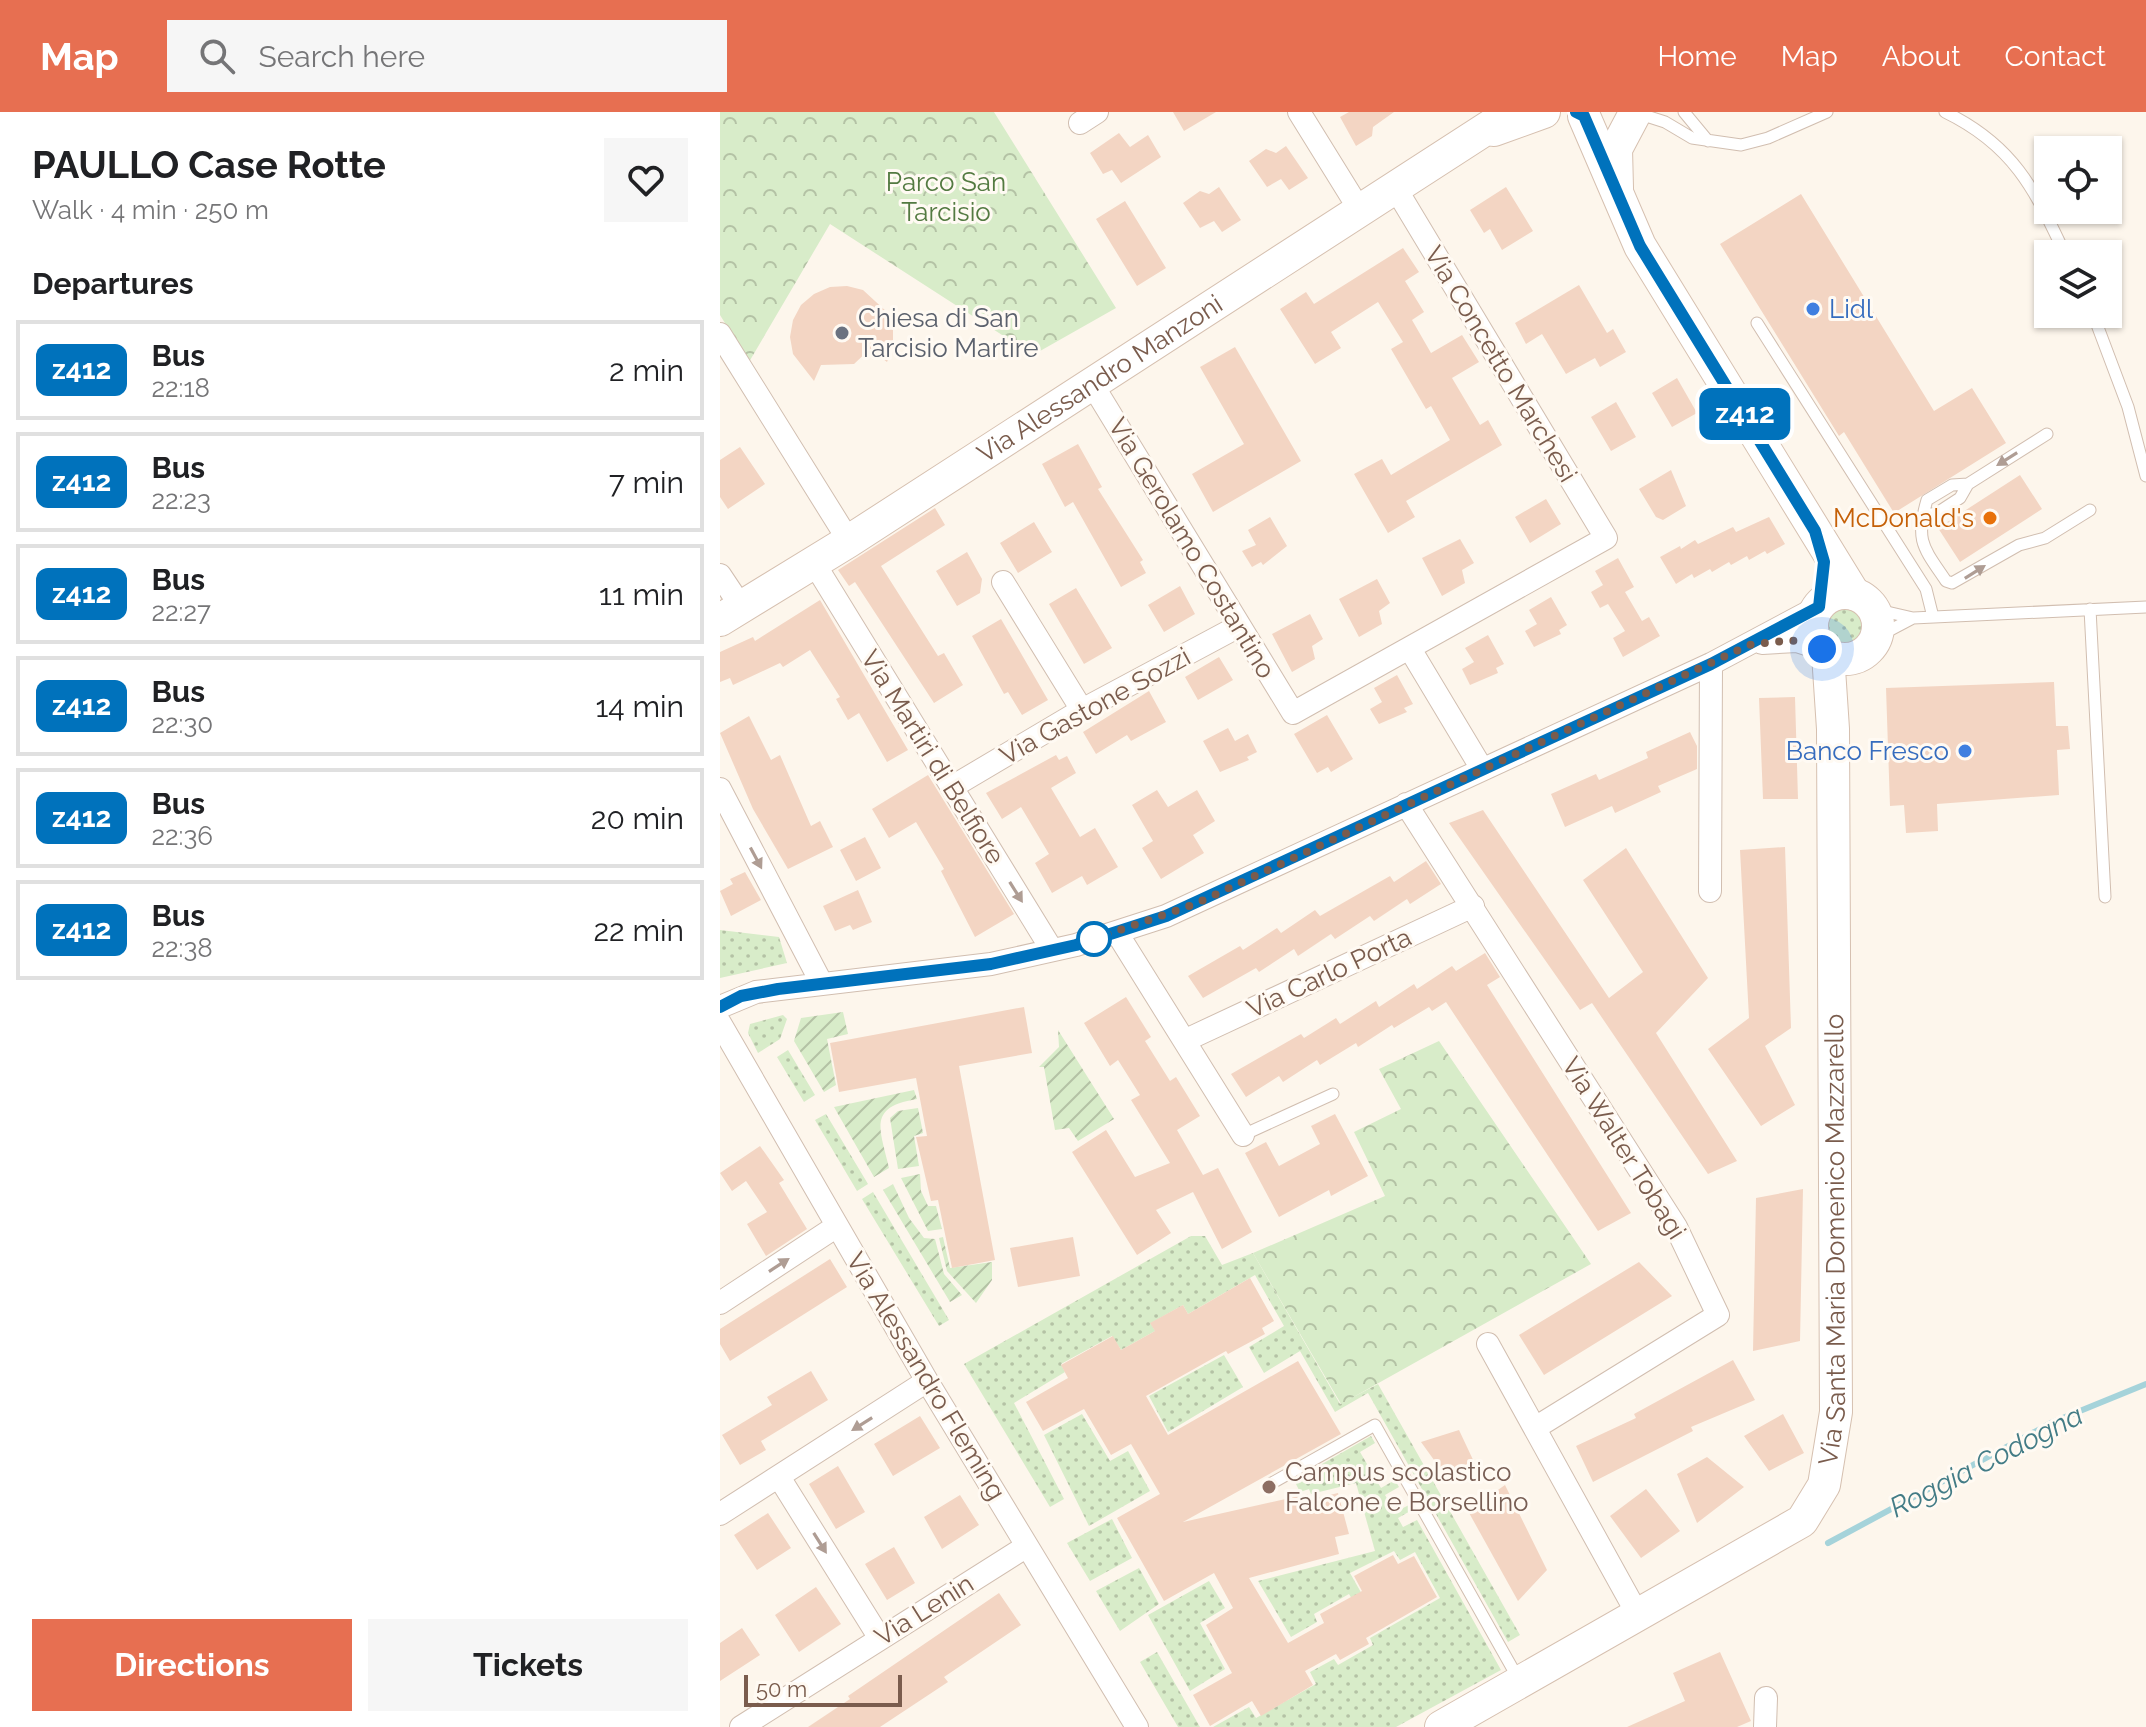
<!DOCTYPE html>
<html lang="en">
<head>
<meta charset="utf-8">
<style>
	:root { --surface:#fff; --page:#f6f6f6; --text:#202124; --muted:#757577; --line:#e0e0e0; --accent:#e76f51 }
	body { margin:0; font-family:Raleway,sans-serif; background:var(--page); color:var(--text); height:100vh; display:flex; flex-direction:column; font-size:30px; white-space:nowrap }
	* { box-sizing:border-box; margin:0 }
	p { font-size:26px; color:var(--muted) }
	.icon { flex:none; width:44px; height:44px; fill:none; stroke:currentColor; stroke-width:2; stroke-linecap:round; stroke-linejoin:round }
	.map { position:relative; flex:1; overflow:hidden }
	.panel { display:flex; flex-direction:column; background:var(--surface); width:720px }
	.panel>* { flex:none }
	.badge { padding:0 16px; border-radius:12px; font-size:28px; line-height:52px }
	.tools { position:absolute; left:1314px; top:24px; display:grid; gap:16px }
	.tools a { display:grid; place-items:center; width:88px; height:88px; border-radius:0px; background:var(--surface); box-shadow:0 2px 6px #0004; font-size:40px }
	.scale { position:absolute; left:24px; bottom:20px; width:158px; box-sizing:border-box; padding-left:8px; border:4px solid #7a5c4d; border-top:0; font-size:22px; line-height:28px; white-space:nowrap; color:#7a5c4d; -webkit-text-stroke:6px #fffaf3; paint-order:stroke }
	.you { position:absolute; width:40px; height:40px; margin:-20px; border:6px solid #fff; border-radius:50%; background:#1a73e8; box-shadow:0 0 0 12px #1a73e833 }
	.map>.badge { position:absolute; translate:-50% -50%; box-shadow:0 0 0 4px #fff }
	h2 { padding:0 32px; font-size:30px; line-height:72px }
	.round { display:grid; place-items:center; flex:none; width:84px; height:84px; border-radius:0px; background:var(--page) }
	.headline { display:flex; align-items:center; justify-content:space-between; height:136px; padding:0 32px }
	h1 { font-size:38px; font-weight:700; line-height:60px }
	.primary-button { display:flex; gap:16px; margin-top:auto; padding:16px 32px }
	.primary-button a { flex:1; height:92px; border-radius:0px; background:var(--accent); color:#fff; font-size:32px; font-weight:700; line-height:92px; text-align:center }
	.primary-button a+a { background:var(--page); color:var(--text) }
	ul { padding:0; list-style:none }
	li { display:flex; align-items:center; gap:24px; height:100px; margin:0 16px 12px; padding:0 16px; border:4px solid var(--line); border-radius:0px }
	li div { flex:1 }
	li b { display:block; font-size:30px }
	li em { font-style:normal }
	li .badge { min-width:88px; font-weight:700; text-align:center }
	header { display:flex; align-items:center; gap:48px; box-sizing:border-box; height:112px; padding:0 40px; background:var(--accent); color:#fff }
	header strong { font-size:38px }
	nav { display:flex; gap:44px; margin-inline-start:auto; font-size:28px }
	.search { width:560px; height:72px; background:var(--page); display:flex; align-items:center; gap:20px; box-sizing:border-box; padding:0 28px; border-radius:0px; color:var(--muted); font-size:30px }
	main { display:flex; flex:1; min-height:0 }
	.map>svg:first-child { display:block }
</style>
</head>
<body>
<header>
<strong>Map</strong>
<div class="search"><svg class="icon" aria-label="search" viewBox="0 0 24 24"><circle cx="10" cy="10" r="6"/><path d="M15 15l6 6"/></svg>Search here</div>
<nav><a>Home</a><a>Map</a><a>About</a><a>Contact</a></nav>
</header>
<main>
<section class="panel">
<div class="headline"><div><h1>PAULLO Case Rotte</h1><p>Walk · 4 min · 250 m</p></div><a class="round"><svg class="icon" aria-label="heart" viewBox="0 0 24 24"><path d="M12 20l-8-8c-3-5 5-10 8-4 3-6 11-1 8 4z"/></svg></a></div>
<h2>Departures</h2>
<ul>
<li><span class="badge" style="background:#0072bc;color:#fff">z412</span><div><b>Bus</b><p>22:18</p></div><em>2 min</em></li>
<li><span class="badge" style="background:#0072bc;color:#fff">z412</span><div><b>Bus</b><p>22:23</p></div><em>7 min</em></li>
<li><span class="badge" style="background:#0072bc;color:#fff">z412</span><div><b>Bus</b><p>22:27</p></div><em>11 min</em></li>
<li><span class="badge" style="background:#0072bc;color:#fff">z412</span><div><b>Bus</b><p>22:30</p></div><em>14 min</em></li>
<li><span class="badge" style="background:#0072bc;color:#fff">z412</span><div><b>Bus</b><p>22:36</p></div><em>20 min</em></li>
<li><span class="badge" style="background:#0072bc;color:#fff">z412</span><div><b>Bus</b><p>22:38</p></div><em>22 min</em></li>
</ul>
<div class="primary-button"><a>Directions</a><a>Tickets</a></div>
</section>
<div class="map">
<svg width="1426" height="1615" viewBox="0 0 1426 1615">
	<defs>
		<pattern id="grass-dots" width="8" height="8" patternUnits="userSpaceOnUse" patternTransform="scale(2)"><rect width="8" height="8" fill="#d8ecc9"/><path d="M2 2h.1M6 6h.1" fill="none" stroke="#b4c2a5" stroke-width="1.8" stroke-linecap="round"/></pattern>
		<pattern id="forest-crowns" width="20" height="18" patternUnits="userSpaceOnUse" patternTransform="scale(2)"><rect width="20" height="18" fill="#d8ecc9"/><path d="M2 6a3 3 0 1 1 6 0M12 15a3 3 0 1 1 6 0" fill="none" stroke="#b4c2a5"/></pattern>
		<pattern id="garden-furrows" width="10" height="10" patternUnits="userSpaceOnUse" patternTransform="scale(2)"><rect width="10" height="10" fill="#d8ecc9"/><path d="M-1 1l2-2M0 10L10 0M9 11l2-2" fill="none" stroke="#b4c2a5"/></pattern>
	</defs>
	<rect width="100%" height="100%" fill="#fdf6ec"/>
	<!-- grass -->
	<path fill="url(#grass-dots)" d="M1103 512a21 21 0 1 1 42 0a21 21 0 1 1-42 0Z
		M0,818L59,825L67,851L0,866Z
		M63,903L67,907L60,927L38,941L28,921L30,912Z
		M68,938L95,983L84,990L57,945Z
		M106,1002L148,1072L137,1079L95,1008Z
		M153,1080L229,1208L219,1214L142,1087Z
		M471,1124H485L502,1153L533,1141L620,1292L658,1272L800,1523L788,1530L648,1281L615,1300L580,1239L544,1261L529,1235L564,1214L535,1163L468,1202L463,1193L431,1211L435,1219L401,1238L392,1224L341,1252L345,1260L294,1291L344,1387L330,1395L244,1252Z
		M504,1243L523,1275L448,1320L429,1284Z
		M362,1302L390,1349L408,1339L430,1379L369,1414L324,1323Z
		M651,1324L655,1331L640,1340L661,1376L675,1368L679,1375L665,1383L675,1400L689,1393L692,1398L678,1406L683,1415L697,1408L781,1558L676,1615H493L529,1595L536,1606L596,1572L590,1560L614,1547L618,1553L653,1533L650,1526L720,1486L695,1440L680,1448L674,1439L630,1461L643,1484L633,1489L629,1482L594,1502L597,1510L571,1525L538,1469L655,1439L636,1371L591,1382L589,1377L580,1380L574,1368Z
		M392,1407L412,1446L370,1469L347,1431Z
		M419,1456L439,1492L400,1519L376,1479Z
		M489,1469L505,1496L480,1511L505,1557L470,1579L428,1503Z
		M437,1540L480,1615H458L420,1550Z"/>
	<!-- forest -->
	<path fill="url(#forest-crowns)" d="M0,0H274L396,196L313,243L110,112L29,250L0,203Z
		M719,929L871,1152L621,1292L533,1141L665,1084L634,1020L681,997L659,957Z"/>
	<!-- garden -->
	<path fill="url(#garden-furrows)" d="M123,900L128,922L107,927L116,973L104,980L74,929L81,906Z
		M338,918L394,1007L358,1029L349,1016L335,1018L324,955H319L339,935Z
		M194,978L197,987C147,995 160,1017 169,1056L154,1065L114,995Z
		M198,996L203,1021L194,1024L199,1054L178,1057L170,1006L178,999Z
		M200,1062L201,1079L208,1094H216L222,1117L208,1119L181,1066Z
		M173,1072L189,1106L204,1126L215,1127L224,1162L242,1183L230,1190L163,1078Z
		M223,1125L230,1156L272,1150V1168L256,1191L227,1159L219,1126Z"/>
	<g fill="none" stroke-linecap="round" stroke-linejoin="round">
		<!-- stream -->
		<path stroke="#a5d3da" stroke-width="6" d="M1108,1431L1333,1310L1426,1272"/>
	</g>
	<!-- building -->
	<path fill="#f3d5c3" d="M453,0H496L464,19Z
		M629,0H674L653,15L652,24L636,34L620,5Z
		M399,21L410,35L428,23L441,45L401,71L392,58L383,62L370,41Z
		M566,34L588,66L569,78L561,67L547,75L529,49L546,37L556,41Z
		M499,75L521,108L502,120L494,109L480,116L463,91L480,79L489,82Z
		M786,75L813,119L782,138L770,117L764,121L750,98Z
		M1081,82L1214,299L1252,276L1286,331L1174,401L1124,320L1119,324L1000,132Z
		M405,89L446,156L417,174L376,107Z
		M683,136L699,160L685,169L704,200L692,208L711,241L742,223L759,250L732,266L760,313L768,308L782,333L686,389L695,405L668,421L634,362L662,347L671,363L730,328L711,294L706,297L671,237L683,230L658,190L611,220L621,236L595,252L560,197L586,180L594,192Z
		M859,173L887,221L893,217L906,240L880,255L875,246L846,262L822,222L806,232L795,211Z
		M127,174L143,178L168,201L173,217V234L167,250L150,237L134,252L101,253L94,269L73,242L70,225L73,208L81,193L94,182L110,175Z
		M515,235L581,349L493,400L472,362L524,332L480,255Z
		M957,266L977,301L952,315L932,281Z
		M896,290L916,325L891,339L871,305Z
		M358,332L382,375L378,377L423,448L420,450L426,461L401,475L353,390L345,395L322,352Z
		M20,335L45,372L8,397L0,385V348Z
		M951,358L966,394L943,408L936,405L919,377Z
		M1300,363L1322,397L1240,450L1218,416Z
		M826,387L841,412L810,431L795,405Z
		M215,396L225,413L161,454L218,544L224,541L243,573L214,591L135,470L129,474L118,458Z
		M550,405L567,434L543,453L541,450L532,455L522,439L536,433L528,418Z
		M1049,405L1065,432L1047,442L1045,439L1029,448L1027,444L1011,453L1009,450L992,460L990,457L974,466L972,462L956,472L940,445L960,434L961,437L975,428L978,432L1013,415L1016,420Z
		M314,410L332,440L298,461L280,431Z
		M740,427L754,451L742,458L745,471L722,484L702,446Z
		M247,440L262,467L260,481L237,494L216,459Z
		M898,446L914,475L905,480L922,509L929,505L940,524L903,545L893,526L905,519L888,492L880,496L871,480L883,473L875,459Z
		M657,467L670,491L659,499L662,512L639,525L619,487Z
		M460,474L475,502L444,520L428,493Z
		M356,476L392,536L364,552L329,492Z
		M831,485L847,513L839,518L841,522L814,535L805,519L817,512L809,498Z
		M100,488L188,638L167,650L139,601L128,608L116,587L120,585L90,538L63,555L60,551L13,573L10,566L0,570V540L33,525L35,529Z
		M590,502L603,527L592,534L595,547L572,560L552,522Z
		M281,507L328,588L302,603L288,580L284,582L252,524Z
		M768,523L784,552L776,556L778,561L750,573L742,557L754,550L745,536Z
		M499,545L513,568L478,588L465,565Z
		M677,563L693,592L684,596L687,600L659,612L650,597L662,590L654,576Z
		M1334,570L1336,614H1348L1349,625L1350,637L1337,638L1339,683L1217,692L1218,719L1186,721L1184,693L1170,694L1166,576Z
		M429,579L446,610L411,629L407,623L376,642L363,620Z
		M1075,585L1078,687H1043L1039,586Z
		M607,603L633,647L611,660L608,655L597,661L574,622Z
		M29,604L51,648L60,643L91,714L100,709L113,735L68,757L33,697L0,621Z
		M508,616L515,629L528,622L537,640L527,645L529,648L500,660L483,629Z
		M970,620L977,634V657L938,674L941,680L895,701L892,694L845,715L831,682L876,662L879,668L928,646L926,640Z
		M336,643L339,648L347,644L356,661L331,676L360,725L375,716L398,755L367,773L362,764L332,781L315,751L329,742L301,695L282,707L266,681Z
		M208,663L294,802L255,825L221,759L224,757L196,710L169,726L152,697Z
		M437,678L448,695L477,678L495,709L473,723L484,741L441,767L422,736L433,729L412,693Z
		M763,698L889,886L923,860L863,768L906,736L988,866L936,921L1017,1049L988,1062L872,891L860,898L729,711Z
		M145,725L161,756L136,769L120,738Z
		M1065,735L1071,916L1045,934L1075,993L1041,1014L988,937L1029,906L1020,738Z
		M706,749L721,772L690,792L687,787L654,809L650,804L615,827L611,822L578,844L574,837L539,860L536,856L483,886L468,864L520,834L523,838L557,816L561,821L595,798L600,804L670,764L674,770Z
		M25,760L41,788L11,804L0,779L13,772L10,767Z
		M138,778L152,810L133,818L130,813L115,819L103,794Z
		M765,841L780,865L767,873L911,1101L878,1119L726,890L712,899L709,895L674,916L672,913L638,935L636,931L600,953L597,948L563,970L559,964L526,985L511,962L581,922L584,926L616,906L620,912L656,889L659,895L694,872L697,877L732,854L736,859Z
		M406,885L431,925L425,929L450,969L456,965L480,1004L457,1018L483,1063L498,1056L532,1120L502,1137L473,1080L436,1098L451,1121L417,1143L352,1040L386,1018L415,1065L450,1051L411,988L420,983L398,948L390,954L364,911Z
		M304,895L312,941L239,954L275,1148L232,1156L218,1088L211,1089L196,1025L207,1024L196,966L119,980L110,931Z
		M615,1002L648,1064L611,1084L609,1078L559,1105L525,1041L546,1030L559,1054L600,1032L591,1014Z
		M40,1034L64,1068L59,1071L87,1117L46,1144L27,1112L47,1100L26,1069L12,1079L0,1061Z
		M1083,1077L1080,1229L1033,1239L1036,1086Z
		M353,1125L360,1164L298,1175L290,1136Z
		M110,1147L127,1175L10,1249L0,1232V1217Z
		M919,1150L952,1184L824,1263L799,1223Z
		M530,1166L554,1209L542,1216L545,1222L508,1242L506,1239L426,1284L448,1323L578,1249L621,1322L463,1410L588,1382L589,1388L618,1381L629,1422L615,1425L619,1442L529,1466L568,1531L604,1511L600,1502L642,1479L634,1464L673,1443L678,1452L694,1444L717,1485L646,1526L649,1532L620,1548L616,1542L585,1559L593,1573L541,1604L532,1589L490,1614L473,1583L512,1561L486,1513L513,1496L494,1461L444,1489L397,1406L440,1382L411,1332L391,1343L364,1297L323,1319L306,1290L348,1266L341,1253L393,1224L401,1238L435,1219L430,1211L463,1193L468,1202Z
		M1013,1248L1035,1288L971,1315L973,1319L873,1370L856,1334L916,1306L914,1302Z
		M91,1259L108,1288L41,1329L46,1338L20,1353L2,1323L52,1293L47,1285Z
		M1063,1302L1084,1341L1049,1359L1024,1324Z
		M200,1304L220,1336L173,1364L154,1332Z
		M739,1318L755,1352L727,1366L701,1330Z
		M987,1345L1024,1375L977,1411L957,1362Z
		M118,1354L145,1400L116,1417L89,1372Z
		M785,1373L827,1458L798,1489L748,1399Z
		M926,1377L960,1419L921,1446L890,1404Z
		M240,1383L259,1413L222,1437L204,1405Z
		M48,1401L71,1436L37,1458L14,1423Z
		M174,1435L195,1471L167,1488L145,1452Z
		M96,1475L121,1512L79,1540L55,1503Z
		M279,1481L301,1513L224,1565L228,1570L160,1615H88L130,1587L128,1584Z
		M22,1516L40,1543L0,1569V1531Z
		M1000,1540L1031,1609L1017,1615H907L965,1589L953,1561Z"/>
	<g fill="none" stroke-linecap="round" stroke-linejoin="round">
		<!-- lane casing -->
		<g stroke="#d1beb0" stroke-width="13">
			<path id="lane" d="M964,0L988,29
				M1225,0C1293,33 1314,76 1345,142
				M917,1L945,10L972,26L1021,33L1048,26L1107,0
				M1373,202L1408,295L1426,364
				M1037,211L1206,477L1213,505
				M1248,372L1232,373L1207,388C1195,429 1203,435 1226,469L1232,471L1299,433L1325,426L1370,398
				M1202,404L1217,401L1240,386L1248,372L1327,322
				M1154,497L1193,506L1426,495
				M1370,497L1385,785
				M1157,525L1193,506
				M523,1023L613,982
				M552,1371L655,1313L799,1568"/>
		</g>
		<!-- street casing -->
		<g stroke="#d1beb0" stroke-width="24">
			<path id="street" d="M579,0L641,100
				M360,11L377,0
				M0,222L129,429
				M372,272L573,601L886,426L676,77
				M94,451L332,838
				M0,463L22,496
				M283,470L362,598
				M1042,531L1077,529L1102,537
				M690,537L762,657
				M232,675L362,598L519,514
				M0,677L102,872
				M686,692L956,1115L998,1203L815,1316
				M990,779L991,552
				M397,821L523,1023
				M0,895L36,880L271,852L356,833L446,804L991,552L1098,495
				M0,911L207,1269L417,1615
				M466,928L753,794
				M0,1191L117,1114
				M768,1232L918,1503
				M59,1365L159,1525
				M0,1402L207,1269
				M21,1615L307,1434
				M1045,1615L1046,1586"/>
		</g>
		<!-- secondary casing -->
		<g stroke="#d6c0b0" stroke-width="34">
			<g id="secondary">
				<path d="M864,4L920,134L1134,482"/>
				<path d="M774,18L824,0"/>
				<path d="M897,76L896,37L914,3"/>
				<circle cx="1125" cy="514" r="33"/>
				<path id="s1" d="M0,508L129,429L792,0"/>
				<path id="s2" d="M721,1615L1082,1409L1104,1373L1116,1300L1113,617L1108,542"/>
			</g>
		</g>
		<!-- lane -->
		<use href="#lane" stroke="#fff" stroke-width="11"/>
		<!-- street -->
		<use href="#street" stroke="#fff" stroke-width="22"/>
		<!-- secondary -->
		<use href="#secondary" stroke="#fff" stroke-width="32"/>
	</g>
	<!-- one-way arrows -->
	<defs><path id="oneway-solid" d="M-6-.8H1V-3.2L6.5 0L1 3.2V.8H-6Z" transform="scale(2)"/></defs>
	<g fill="#af9d94">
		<use href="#oneway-solid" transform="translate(1287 347) rotate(148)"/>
		<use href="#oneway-solid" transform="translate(1255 460) rotate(-32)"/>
		<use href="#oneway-solid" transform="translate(36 746) rotate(62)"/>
		<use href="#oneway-solid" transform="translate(296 780) rotate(58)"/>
		<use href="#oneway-solid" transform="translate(59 1153) rotate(-33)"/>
		<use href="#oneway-solid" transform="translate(142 1312) rotate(148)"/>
		<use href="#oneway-solid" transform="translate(100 1431) rotate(58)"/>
	</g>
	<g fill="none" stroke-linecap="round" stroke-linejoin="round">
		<!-- line casing -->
		<g stroke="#fff" stroke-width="18">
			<path id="line" d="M0,895L21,884L58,877L271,852L356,833L446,804L991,552L1099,495L1104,450L1095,419L920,134L864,4L856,0"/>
		</g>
		<!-- line -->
		<use href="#line" stroke="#0072bc" stroke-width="12"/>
		<!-- walk -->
		<path stroke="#7a5c4d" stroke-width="8" stroke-dasharray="0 14.4" d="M374,827L475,792L1029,533L1071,528L1102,537"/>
	</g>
	<!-- markers -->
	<g fill="#3f7fe0" stroke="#fffaf3" stroke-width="3">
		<circle cx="1093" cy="197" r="8"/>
		<circle cx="1245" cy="639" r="8"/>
	</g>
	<circle fill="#6b7280" stroke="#fffaf3" stroke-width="3" cx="122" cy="221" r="8"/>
	<circle fill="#e8710a" stroke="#fffaf3" stroke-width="3" cx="1270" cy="406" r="8"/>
	<circle fill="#fff" stroke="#0072bc" stroke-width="4" cx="374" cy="827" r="16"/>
	<circle fill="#8d6e63" stroke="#fffaf3" stroke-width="3" cx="549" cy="1375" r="8"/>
	<g text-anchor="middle" stroke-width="6" stroke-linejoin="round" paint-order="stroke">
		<!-- park labels -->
		<g font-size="26" fill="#537a41" stroke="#fffaf3">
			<text x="226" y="79">Parco San<tspan x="226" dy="30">Tarcisio</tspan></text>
		</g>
		<!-- shop labels -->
		<g font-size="26" fill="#366cbe" stroke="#fffaf3" text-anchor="start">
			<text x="1109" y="206">Lidl</text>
			<text x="1229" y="648" text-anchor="end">Banco Fresco</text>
		</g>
		<!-- worship labels -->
		<g font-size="26" fill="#5b616d" stroke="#fffaf3" text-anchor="start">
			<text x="138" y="215">Chiesa di San<tspan x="138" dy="30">Tarcisio Martire</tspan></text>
		</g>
		<!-- street labels -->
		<g font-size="26" fill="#7a5c4d" stroke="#fffaf3">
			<text transform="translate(781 252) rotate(59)" y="9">Via Concetto Marchesi</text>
			<text dy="9" stroke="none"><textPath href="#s1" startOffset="450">Via Alessandro Manzoni</textPath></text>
			<text transform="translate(472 436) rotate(59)" y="9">Via Gerolamo Costantino</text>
			<text transform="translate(375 594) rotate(-29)" y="9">Via Gastone Sozzi</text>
			<text transform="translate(213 645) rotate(58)" y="9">Via Martiri di Belfiore</text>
			<text transform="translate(609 861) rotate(-25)" y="9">Via Carlo Porta</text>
			<text transform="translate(904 1036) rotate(58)" y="9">Via Walter Tobagi</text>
			<text dy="9" stroke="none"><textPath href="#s2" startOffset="704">Via Santa Maria Domenico Mazzarello</textPath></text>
			<text transform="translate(206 1264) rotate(59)" y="9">Via Alessandro Fleming</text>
			<text transform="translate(204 1498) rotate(-32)" y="9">Via Lenin</text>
		</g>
		<!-- food labels -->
		<g font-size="26" fill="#c56008" stroke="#fffaf3" text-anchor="end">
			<text x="1254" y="415">McDonald's</text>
		</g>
		<!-- education labels -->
		<g font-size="26" fill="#785e54" stroke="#fffaf3" text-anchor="start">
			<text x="565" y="1369">Campus scolastico<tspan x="565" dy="30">Falcone e Borsellino</tspan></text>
		</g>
		<!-- water labels -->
		<g font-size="28" font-style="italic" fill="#437c86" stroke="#fffaf3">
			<text transform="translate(1266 1349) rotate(-27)" y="10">Roggia Codogna</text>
		</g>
	</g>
</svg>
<div class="tools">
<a><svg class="icon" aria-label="locate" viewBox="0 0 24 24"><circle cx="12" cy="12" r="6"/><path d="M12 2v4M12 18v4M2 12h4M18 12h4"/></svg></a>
<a><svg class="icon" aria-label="layers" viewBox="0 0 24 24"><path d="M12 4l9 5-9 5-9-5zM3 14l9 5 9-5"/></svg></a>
</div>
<div class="scale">50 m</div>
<div class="you" style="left:1102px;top:537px"></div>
<b class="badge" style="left:1025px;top:302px;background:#0072bc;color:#fff">z412</b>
</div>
</main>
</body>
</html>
